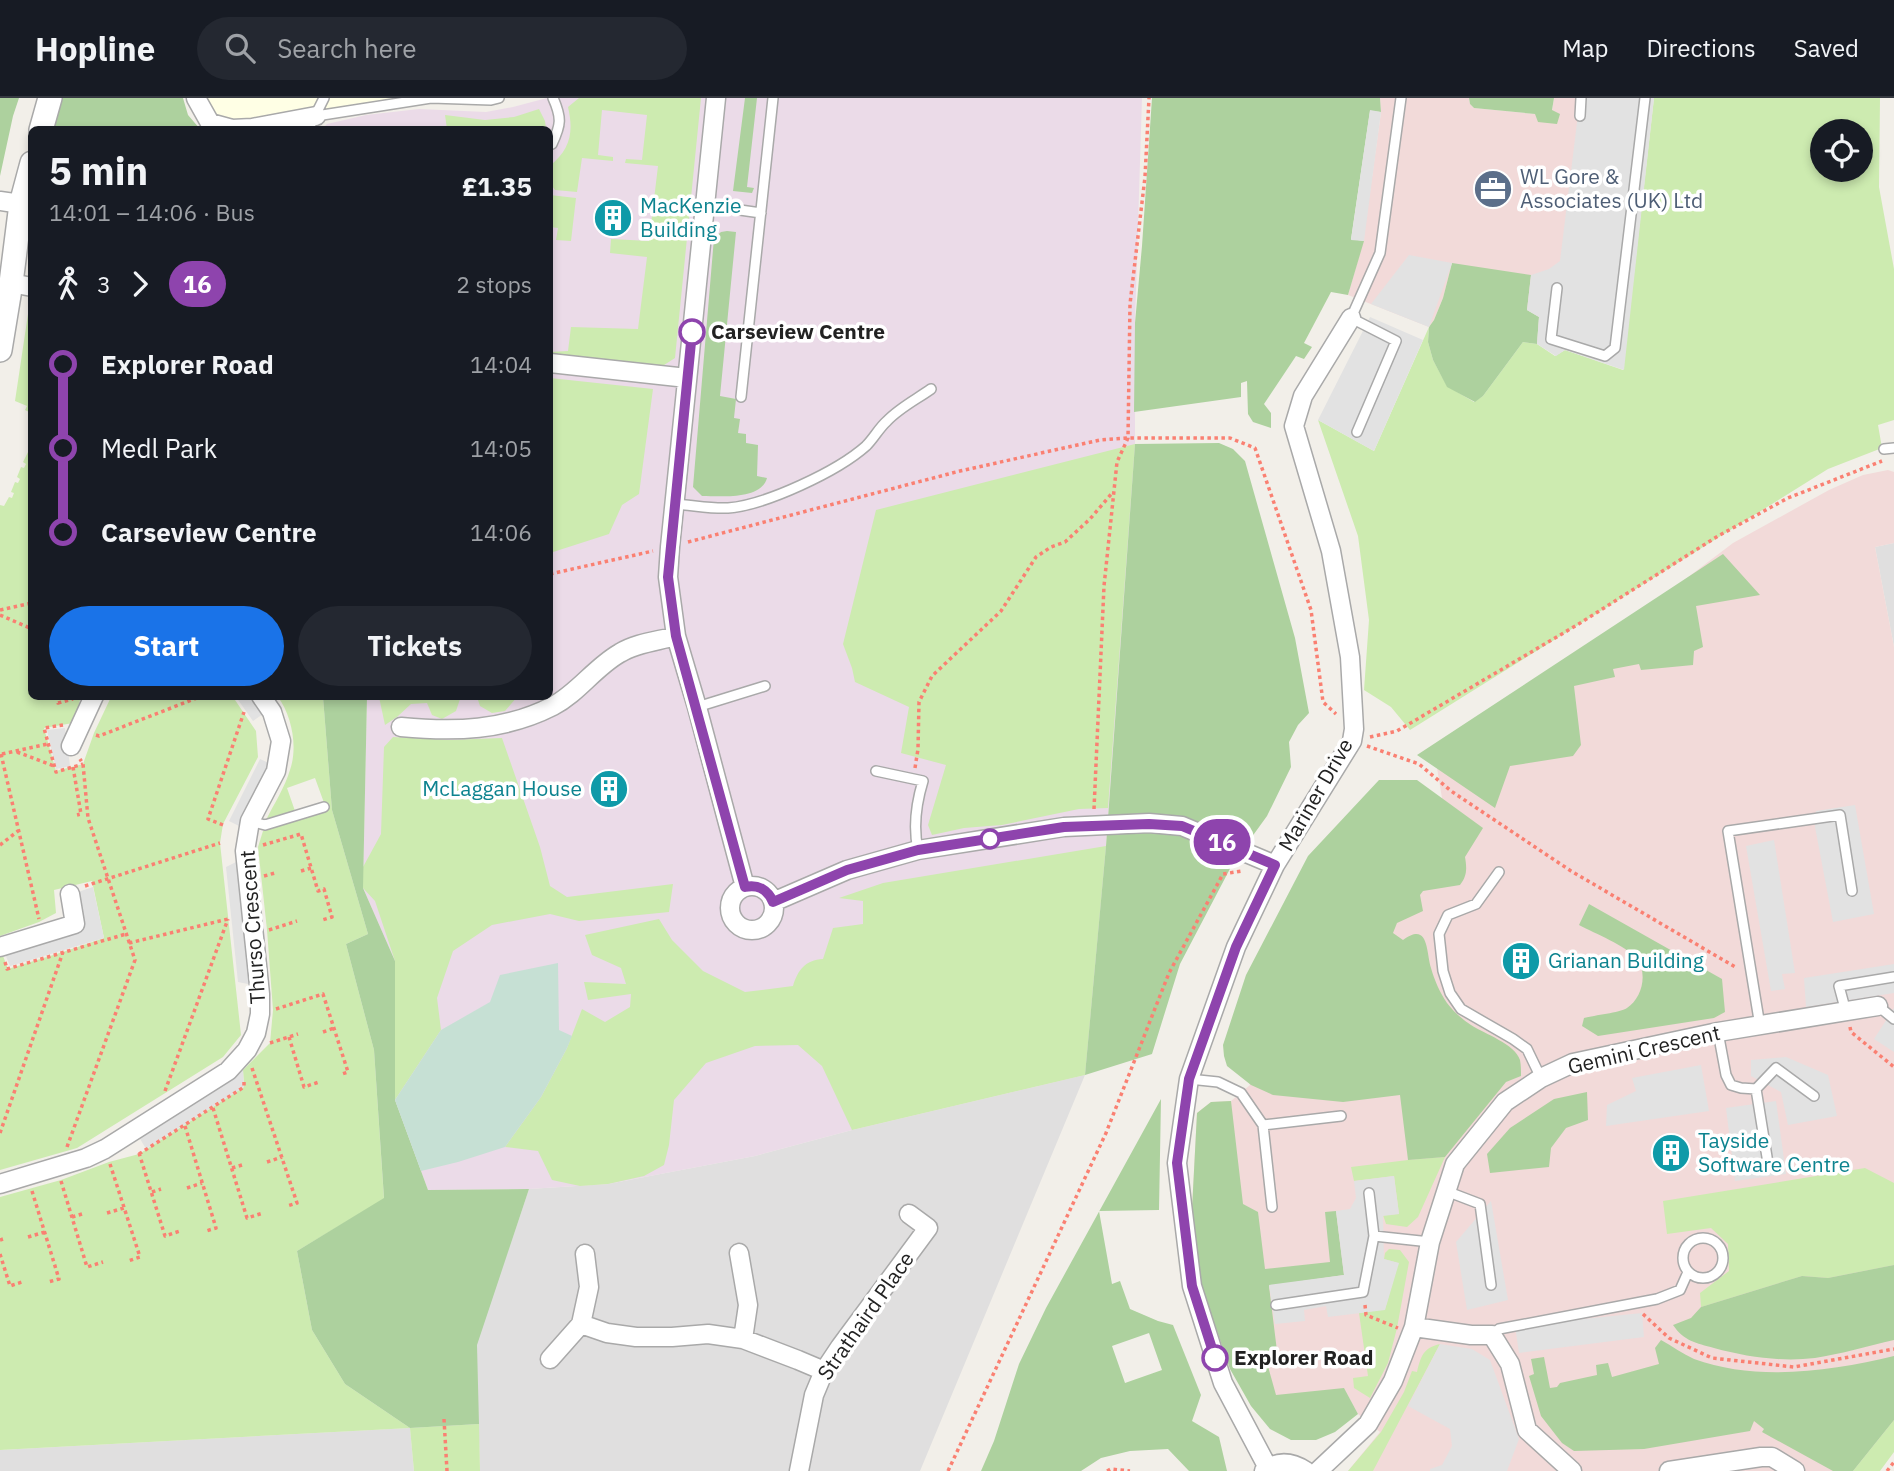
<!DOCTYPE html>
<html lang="en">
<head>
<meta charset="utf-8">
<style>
	:root { --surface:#171b24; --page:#242831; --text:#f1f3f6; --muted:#9ea1a6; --line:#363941; --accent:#1a73e8 }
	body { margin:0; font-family:"IBM Plex Sans",sans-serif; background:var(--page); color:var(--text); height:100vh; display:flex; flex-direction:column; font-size:26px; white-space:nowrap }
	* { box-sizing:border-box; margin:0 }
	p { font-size:23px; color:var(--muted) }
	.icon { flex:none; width:38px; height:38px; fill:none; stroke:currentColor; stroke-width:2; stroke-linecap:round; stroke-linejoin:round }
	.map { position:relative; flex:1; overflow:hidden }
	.sheet { position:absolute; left:28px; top:28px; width:525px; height:574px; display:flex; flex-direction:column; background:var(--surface); border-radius:10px; box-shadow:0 4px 10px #0003 }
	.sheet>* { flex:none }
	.badge { padding:0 14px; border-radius:23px; font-size:24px; line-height:46px }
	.tools { position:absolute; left:1810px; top:21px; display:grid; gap:14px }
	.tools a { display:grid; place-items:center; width:63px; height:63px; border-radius:50%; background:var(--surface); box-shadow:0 4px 10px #0003; font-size:35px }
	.map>.badge { position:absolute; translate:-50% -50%; box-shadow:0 0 0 4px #fff }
	.legs { display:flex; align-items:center; gap:10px; height:77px; padding:0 21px; font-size:23px }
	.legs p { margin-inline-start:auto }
	.summary { display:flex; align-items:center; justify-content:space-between; height:119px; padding:0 21px }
	h1 { font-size:38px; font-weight:800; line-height:52px }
	.primary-button { display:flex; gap:14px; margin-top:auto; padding:14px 21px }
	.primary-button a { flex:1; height:80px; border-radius:42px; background:var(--accent); color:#fff; font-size:28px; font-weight:800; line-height:80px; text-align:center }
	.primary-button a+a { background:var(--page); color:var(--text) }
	ul { padding:0 21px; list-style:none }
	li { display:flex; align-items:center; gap:24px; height:84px; font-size:26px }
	li i { display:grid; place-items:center; width:10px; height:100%; margin:0 9px; background:currentColor }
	li i::after { content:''; width:18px; height:18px; margin:-9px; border:5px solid; border-radius:50%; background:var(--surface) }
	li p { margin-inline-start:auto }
	li:first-child i { background:linear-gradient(#0000 50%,currentColor 0) }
	li:last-child i { background:linear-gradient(currentColor 50%,#0000 0) }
	header { display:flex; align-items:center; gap:42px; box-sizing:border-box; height:98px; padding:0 35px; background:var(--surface); border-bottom:2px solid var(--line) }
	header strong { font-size:33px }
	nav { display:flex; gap:38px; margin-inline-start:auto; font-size:24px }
	.search { width:490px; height:63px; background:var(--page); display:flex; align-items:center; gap:18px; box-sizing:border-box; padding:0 24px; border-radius:38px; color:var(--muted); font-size:26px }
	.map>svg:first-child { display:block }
</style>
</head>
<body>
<header>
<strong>Hopline</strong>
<div class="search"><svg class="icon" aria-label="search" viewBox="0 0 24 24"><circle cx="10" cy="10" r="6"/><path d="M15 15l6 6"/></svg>Search here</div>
<nav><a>Map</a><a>Directions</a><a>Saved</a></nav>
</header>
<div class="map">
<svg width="1894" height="1373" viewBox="0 0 1894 1373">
	<rect width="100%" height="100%" fill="#f2efe9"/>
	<!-- residential -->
	<path fill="#e0dfdf" d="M1894,445V549L1875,449Z
		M1085,977L920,1373H480L476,1247L529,1091L608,1086L755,1058L852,1032Z
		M410,1330L414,1373H0V1352Z"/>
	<!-- commercial -->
	<path fill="#f2dad9" d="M1380,0H1469L1470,6L1474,10L1535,16L1552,13L1554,0H1654L1537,246L1539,219L1452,165L1443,200L1434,222L1429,229L1348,197L1363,144L1381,14Z
		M1888,372L1894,374V445L1875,449L1894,549V1322L1853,1373H1348L1380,1334L1358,1316L1344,1291L1318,1322L1252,1295L1230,1271L1201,1186L1192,1111L1197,1015L1211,1004L1231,1003L1250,987L1242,959L1442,700L1437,670L1733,445L1829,392L1863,377Z"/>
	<!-- industrial -->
	<path fill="#ebdbe8" d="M547,0H1142L1135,225V346L1106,748L1085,977L852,1032L755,1058L608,1086L529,1091L428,1092L395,1002V863L363,790L367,599L550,598V32H321L327,26L366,17L419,11L486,14L513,9Z"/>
	<!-- education -->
	<path fill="#ffffe5" d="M196,0H400L256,22L210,25Z"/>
	<!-- grass -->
	<path fill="#cdebb0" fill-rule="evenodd" d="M579,0H701L675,260L661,269L550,260V254L568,253L571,229L638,231L647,159L610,155L611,141L649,143L658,68L625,65L626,61L642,62L647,17L602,12L598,57L613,59V63L582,60L577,94L555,92L550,85V68C570,51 574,35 568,9Z
		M1654,0H1880L1879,89L1894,171V322L1878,327L1882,350L1828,371L1410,632L1391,609L1364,592L1369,522L1358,438L1318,322L1374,353L1429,229L1428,244L1433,262L1447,288L1474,304L1483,298L1523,244L1537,246L1555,258L1565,252L1623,272ZM1822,33H1860V72H1822Z
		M539,11L545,23L546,31H520L513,28L511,31H447L445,17L485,22L514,19Z
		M550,97L576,100L571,143L556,142L558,130L550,129C549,117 553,109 550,97Z
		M31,213V315L25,312L27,308L15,303L28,216Z
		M550,280L653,291L639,396L622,407L609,436L550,455Z
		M1135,346L1108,710L1079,711L1002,727L964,730L932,737L928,727L946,667L901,655L909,609L855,584L852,570L843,546L876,412Z
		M31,352L32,598L81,599L73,625L44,630L56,673L83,666L94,635L111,599H233L256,633L258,659L223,726L220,745L241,937L223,959L77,1050L0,1072V859L3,858L8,871L63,854L104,840L92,783L54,792L56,815L39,824L0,838V407L4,408L9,399L12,400L14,395L11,394L15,384L18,385L20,381L17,379L21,369L24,370L26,366L23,364L28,354L30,355Z
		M278,599H323L332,712L368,836L346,846L374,952L384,1101L297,1153L312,1232L345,1286L410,1330L479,1326L480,1373H414L410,1330L0,1352V1099L61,1082L109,1064L139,1056L244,989L243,972L270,945L273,912L267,832L258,749L263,733L327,713L315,680L287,690L295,713L266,722C274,706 285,689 290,672C298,649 292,618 278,599Z
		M459,599L460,601L456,613L442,621L432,617L427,605L411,606L397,619L385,627L379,599Z
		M477,599V598L517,599L505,613L492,615L480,608Z
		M393,639L449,642L502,640L540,749L550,788L567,799L673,786L669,814L579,823L550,816L492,827L453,853L437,900L441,932L395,1002V863L375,803L363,790V769L381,736L384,649Z
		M1106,748L1085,977L852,1032L822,968L798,947L755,948L706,965L674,1002L669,1047L664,1067L644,1078L608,1086L580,1088L552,1082L538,1053L505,1049L541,999L567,950L582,911L605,924L630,909L631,896L588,902L584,884L626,886L621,870L592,857L585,837L659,821L672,842L703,873L745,894L793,888C798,872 805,862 823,861L833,830L863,826V803L839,800L883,785Z
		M1445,1059L1418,1119L1407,1129L1386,1126L1383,1117L1399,1116L1394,1078L1354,1083L1351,1069L1408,1062Z
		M1865,1070L1894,1085V1167L1828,1180L1802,1178L1701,1209L1700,1195L1729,1173L1728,1146L1711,1130L1667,1136L1663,1103Z
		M1389,1151L1400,1152L1409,1164L1397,1230L1388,1265L1370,1300L1354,1290L1353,1280L1368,1278L1359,1215L1385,1211L1398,1165L1384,1161L1385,1155Z
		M1440,1246L1373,1373H1348L1381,1334L1404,1294L1412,1273L1417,1274C1421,1258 1423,1250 1440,1246Z
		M1894,1322V1354L1880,1373H1853Z"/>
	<!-- forest -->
	<path fill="#add19e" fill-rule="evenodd" d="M0,0H19L13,18L0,78Z
		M62,0H183L188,17L200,31L47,32L49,23Z
		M745,0H757L747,89L754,90L752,95L733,93Z
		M1152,0H1380L1381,14L1370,13L1351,141L1364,143L1348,197L1331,194L1304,245L1312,249L1304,261L1296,258L1264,306L1271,315V330L1253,324L1248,316L1247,283L1241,285V299L1134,314L1135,225L1142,148Z
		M1469,0H1554L1552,12L1560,16L1557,26L1538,24L1535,16L1474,10L1470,6Z
		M727,133L736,134L720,298L736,301L734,320L740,321L738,335L746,336V345L758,347L757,378L767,380C761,402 721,398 702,398L693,389L714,140L721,134Z
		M1452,165L1531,177L1527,212L1539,219L1537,246L1523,244L1483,298L1475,304L1447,289L1433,262L1428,244L1429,229L1434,222L1443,200Z
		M1219,345L1233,351L1245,363L1295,540L1309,615L1298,627L1289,644L1291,669L1267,718L1233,765L1180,866L1152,956L1085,977L1106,748L1135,346Z
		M1723,456L1760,497L1696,508L1703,549L1694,553L1693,567L1641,572L1639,566L1613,571L1615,579L1574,588L1581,647L1573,658L1510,668L1495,710L1417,657Z
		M323,599H367L363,790L395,863V1002L428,1092L529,1091L477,1247L479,1326L410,1330L345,1286L312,1232L297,1153L384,1100L374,952L346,846L368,836L332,712Z
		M1379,682H1417L1483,730L1465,759C1467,771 1467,778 1460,787L1423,793L1420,797L1423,813L1397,825L1393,835L1403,842C1429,823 1426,854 1431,870C1434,881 1440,895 1447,905C1453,913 1463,922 1471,927C1485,936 1515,946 1520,962C1521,967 1521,973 1521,978L1506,984L1445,1059L1408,1062L1400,997L1343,1004L1273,997L1251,987L1227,968L1224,958L1223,947L1246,877L1308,758Z
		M1589,806L1722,881L1725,914L1714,920L1598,938L1582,928L1584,920C1595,917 1619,915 1627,910C1642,900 1648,876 1637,861C1625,847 1596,836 1579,827Z
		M1587,994L1588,1022L1566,1030L1551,1050L1549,1069L1490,1075L1487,1056L1510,1030L1554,1001Z
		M1161,1001L1159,1112L1099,1113L1112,1186L1120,1183L1130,1211L1158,1223L1173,1227L1201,1297L1192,1323L1219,1339L1227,1373H1189L1168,1351L1130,1353L1101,1360L1081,1373H981L994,1343L1019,1266L1046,1210ZM1149,1235L1162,1272L1125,1285L1112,1248Z
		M1231,1003L1243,1106L1258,1114L1265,1171L1330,1164L1325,1114L1336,1113L1344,1177L1269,1188L1277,1253L1267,1255L1269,1272L1276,1297L1344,1290L1358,1316L1335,1334L1316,1342H1291L1270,1331L1251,1308L1230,1271L1201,1186L1192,1111L1197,1015L1211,1004Z
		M1894,1167V1242C1868,1248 1841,1256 1815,1260C1781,1264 1747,1259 1714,1250C1696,1245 1684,1243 1673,1227L1691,1220L1701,1209L1802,1178L1828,1180Z
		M1661,1242C1672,1248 1683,1256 1694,1261C1757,1284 1831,1273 1894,1258V1322L1853,1373H1833L1762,1334L1764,1331L1754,1323L1750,1333L1644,1351L1574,1353L1562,1345L1541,1318L1529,1278L1534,1276L1531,1261L1544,1259L1550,1290L1557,1289L1560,1285L1597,1277L1596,1267L1608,1265L1612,1279L1659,1266L1655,1250Z"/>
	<!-- wetland -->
	<path fill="#c6e0d4" d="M558,865L559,932L572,938L567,950L541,999L505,1049L458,1064L421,1073L395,1002L441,932L490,904L500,877Z"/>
	<!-- parking -->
	<path fill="#e2e2e2" d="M1580,0H1654L1624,272L1565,252L1556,258L1537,246L1539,219L1527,212L1531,177L1549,171L1560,163Z
		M1370,12L1381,14L1364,143L1351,142Z
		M1409,157L1452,165L1429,229L1371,206Z
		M1370,219L1423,242L1374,353L1318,322Z
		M236,599H251L263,616L253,623Z
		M65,630L70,668L56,671L47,632Z
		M260,661L271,666L239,728L229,723Z
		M1855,707L1874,816L1833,824L1815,729L1816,713Z
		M1774,742L1795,875L1782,876L1785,891L1771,893L1746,748Z
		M238,763L253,887L238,884L226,769Z
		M93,789L104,840L10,868L5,856L85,830L78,794Z
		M1894,866V895L1806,909L1804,880Z
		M1894,910V954L1874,941Z
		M1786,959L1828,977L1837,1018L1788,1027L1781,994L1751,978V962Z
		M1701,967L1709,1013L1606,1028L1607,1007L1636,993L1632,980Z
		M243,972L244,989L146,1051L139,1039Z
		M1776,1003L1786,1076L1735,1083L1726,1010Z
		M1394,1078L1399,1116L1383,1118L1384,1161L1399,1165L1385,1212L1328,1219L1326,1208L1304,1212L1305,1223L1275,1226L1269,1187L1344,1177L1336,1113L1350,1111L1356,1100L1354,1083Z
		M1491,1103L1508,1202L1467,1212L1456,1144Z
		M1642,1215L1644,1239L1519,1255L1515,1228Z
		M1440,1246L1472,1251L1490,1262L1519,1341L1507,1373H1430V1371L1442,1367L1452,1348L1450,1331L1408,1308Z"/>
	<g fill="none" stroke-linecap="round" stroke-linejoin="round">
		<!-- service casing -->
		<g stroke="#a9a9a9" stroke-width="12">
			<path id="service" d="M316,18L431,0L491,2L499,0
				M1580,18L1581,0
				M308,32L324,0
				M550,47L552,46C561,27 562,20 553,0
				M705,107L761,115
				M1557,190L1551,241L1605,258L1615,250L1645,0
				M741,299L773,0
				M1357,334L1396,243L1351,220L1380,155L1401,0
				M1884,351L1894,350
				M674,406C692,407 711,411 728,410C766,407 838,373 866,348C874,340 879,330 887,323C899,310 917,301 931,291
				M697,609L765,588
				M876,673L923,683C916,706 913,729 918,752
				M250,723L265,727L324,709
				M1499,774L1476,806L1448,817L1439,836L1443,873L1450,895L1461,911L1513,941L1527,951L1541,980
				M1878,908L1894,921
				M1846,914L1839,888L1894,879
				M1760,928L1728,733L1840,717L1852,793
				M1718,934L1726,977L1731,987L1741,990L1756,991L1767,1059
				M1189,981L1218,984L1241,995L1263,1027
				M1756,991L1776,970L1814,998
				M1446,1093L1480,1106L1491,1187
				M1272,1109L1263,1027L1341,1018
				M1374,1138L1430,1144
				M1683 1160a20 20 0 1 1 40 0a20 20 0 1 1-40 0Z
				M1276,1207L1363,1194L1374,1138L1369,1095
				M1492,1237L1499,1231L1657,1201L1680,1192L1688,1174"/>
		</g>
		<!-- minor casing -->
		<g stroke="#a9a9a9" stroke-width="21">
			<path id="minor" d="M196,0L210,25L232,31L252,30L316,18
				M716,0L670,449L668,479L676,538L697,609L745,789
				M0,103L21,106
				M11,185L32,189
				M550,265L687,280
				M401,629C454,634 504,633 553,608C578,595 595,569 620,555C636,545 658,543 676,538
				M71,648L94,598
				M730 810a22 22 0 1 1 44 0a22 22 0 1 1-44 0Z
				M773,804L847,772L918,752L1064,729L1149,725L1182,728L1275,767
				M0,849L75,826L70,796
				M0,1086L86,1060L105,1051L228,973L247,952L256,935L260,916V896L245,753L250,723L276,673L281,643L272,614L261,598
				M739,1155L748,1207L743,1241
				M581,1226L607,1235L636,1239H672L708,1236L743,1241L798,1262L824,1273
				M1414,1229L1471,1237H1492L1510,1266L1527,1332L1572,1373
				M550,1261L581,1226L589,1189L585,1156
				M1268,1370L1223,1285L1192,1188L1177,1065L1189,981L1236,849L1275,767L1352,643L1354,631L1350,559L1331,453L1294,328L1303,298L1351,220
				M799,1373L814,1297L824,1273L840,1249L928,1130L909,1116
				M1264,1373C1278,1362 1292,1364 1306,1373
				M1318,1373L1368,1326L1393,1283L1414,1229L1430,1144L1455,1066L1505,1004L1541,980L1573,965L1718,934L1878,908
				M1669,1373L1761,1359H1772L1795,1373"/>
		</g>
		<!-- tertiary casing -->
		<g stroke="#a9a9a9" stroke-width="26">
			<path id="tertiary" d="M41,32L50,0
				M0,252L11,185L21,106L32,65"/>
		</g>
		<!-- path -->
		<path stroke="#fa8072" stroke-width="3.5" stroke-dasharray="3.5 3.5" stroke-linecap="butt" d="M688,444L960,373L1100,342L1128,340H1230L1255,350L1311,512L1323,604L1336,616
			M550,476L653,453
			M0,512L32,505
			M0,517L32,531
			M57,598L58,605L73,601
			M63,627L44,630L56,674L83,666
			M96,637L99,638L202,598
			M1370,639L1397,633L1577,527L1718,438L1788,400L1882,363
			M1367,648L1419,666L1451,693L1571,773L1737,870
			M17,654L54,668
			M1,656L39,821
			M2,656L48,646
			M73,669L81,716L77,717
			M915,670L918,651L919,604L932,578L1001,513L1036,459L1051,449L1065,444L1090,421L1113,394
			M1094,711L1104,488L1117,364L1128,340L1130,206L1145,79L1149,0
			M223,727L208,721L244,614
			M0,747L18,733
			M263,747L301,736L318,793L324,791L332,819L322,822
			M301,773L311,770
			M264,778L275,775
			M85,788L220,745
			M269,832L297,823
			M129,845L228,821
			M5,864L7,871L126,836
			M276,911L323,896L348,974L342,976
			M1850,929L1851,934L1894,969
			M323,934L334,930
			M289,939L304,989L319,984
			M270,945L298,936
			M252,970L297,1105L287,1108
			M165,993L228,821
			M213,1010L247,1120L263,1115
			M185,1028L216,1130L206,1133
			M0,1035L63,854
			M67,1049L135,862L88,720L83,666L80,661
			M139,1055L165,1138L180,1133
			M139,1056L244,989V982
			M267,1064L282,1059
			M110,1066L140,1159L128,1163
			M232,1070L242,1067
			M61,1083L87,1169L103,1164
			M187,1090L202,1085
			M32,1093L59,1181L48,1184
			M152,1094L161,1091
			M107,1115L124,1110
			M72,1119L82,1116
			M28,1139L45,1134
			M0,1142L3,1141
			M0,1156L10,1188L22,1184
			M1365,1207L1366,1217L1398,1230
			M1643,1216L1669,1240L1712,1260L1794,1269L1894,1251
			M444,1321L447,1373
			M948,1373L1106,1035L1169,875L1223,776L1242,773
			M1107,1373L1111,1371L1130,1373
			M1887,1373L1894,1364"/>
		<!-- service -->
		<use href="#service" stroke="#fff" stroke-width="9"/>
		<!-- minor -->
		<use href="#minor" stroke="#fff" stroke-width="18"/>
		<!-- tertiary -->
		<use href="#tertiary" stroke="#fff" stroke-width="23"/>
	</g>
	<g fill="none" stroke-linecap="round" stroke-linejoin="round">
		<!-- line-1 casing -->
		<g stroke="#fff" stroke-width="16">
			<path id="line-1" d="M692,234L668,479L676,538L745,789C758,786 768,792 773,804L847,772L918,752L1064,729L1149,726L1182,728L1275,767L1236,849L1189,981L1177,1065L1192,1188L1215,1260"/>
		</g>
		<!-- line-1 -->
		<use href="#line-1" stroke="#8e44ad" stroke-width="10"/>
	</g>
	<!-- icons -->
	<defs>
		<g id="office-disc" transform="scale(2.0125)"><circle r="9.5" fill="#5c6f8a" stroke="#fff"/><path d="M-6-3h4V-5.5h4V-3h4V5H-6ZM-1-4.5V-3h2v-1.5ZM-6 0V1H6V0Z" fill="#fff"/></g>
		<g id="building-disc" transform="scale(2.0125)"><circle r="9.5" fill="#0f9aa8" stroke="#fff"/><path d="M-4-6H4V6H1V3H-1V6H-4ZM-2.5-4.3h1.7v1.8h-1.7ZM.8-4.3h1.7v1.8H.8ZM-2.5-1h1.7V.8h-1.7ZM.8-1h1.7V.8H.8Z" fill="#fff"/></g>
	</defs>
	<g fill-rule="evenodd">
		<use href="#office-disc" x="1493" y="91"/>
		<use href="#building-disc" x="613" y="120"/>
		<use href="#building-disc" x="609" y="691"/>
		<use href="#building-disc" x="1521" y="863"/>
		<use href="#building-disc" x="1671" y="1055"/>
	</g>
	<!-- markers -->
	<g fill="#fff" stroke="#8e44ad" stroke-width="3.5">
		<circle cx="692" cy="234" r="12"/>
		<circle cx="990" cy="741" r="9"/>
		<circle cx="1215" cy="1260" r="12"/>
	</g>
	<g text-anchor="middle" stroke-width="7" stroke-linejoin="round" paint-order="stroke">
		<!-- service labels -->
		<g font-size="21" fill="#4e5e75" stroke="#fff" text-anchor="start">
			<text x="1520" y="86">WL Gore &amp;<tspan x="1520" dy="24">Associates (UK) Ltd</tspan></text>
		</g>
		<!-- culture labels -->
		<g font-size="21" fill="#0d838f" stroke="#fff" text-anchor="start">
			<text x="640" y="115">MacKenzie<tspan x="640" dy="24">Building</tspan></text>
			<text x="582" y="698" text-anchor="end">McLaggan House</text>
			<text x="1548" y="870">Grianan Building</text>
			<text x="1698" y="1050">Tayside<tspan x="1698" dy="24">Software Centre</tspan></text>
		</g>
		<!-- stop labels -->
		<g font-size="21" font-weight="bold" fill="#222" stroke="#fff" text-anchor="start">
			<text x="711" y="241">Carseview Centre</text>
			<text x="1234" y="1267">Explorer Road</text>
		</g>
		<!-- street labels -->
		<g font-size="21" fill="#222" stroke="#fff">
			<text transform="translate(1316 697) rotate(-60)" y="7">Mariner Drive</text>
			<text transform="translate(253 829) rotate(-94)" y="7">Thurso Crescent</text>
			<text transform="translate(1644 952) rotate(-13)" y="7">Gemini Crescent</text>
			<text transform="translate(866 1218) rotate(-55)" y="7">Strathaird Place</text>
		</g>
	</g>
</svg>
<div class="tools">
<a><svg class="icon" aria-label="locate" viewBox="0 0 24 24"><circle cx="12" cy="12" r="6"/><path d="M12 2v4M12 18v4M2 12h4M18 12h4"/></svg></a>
</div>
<b class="badge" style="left:1222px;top:744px;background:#8e44ad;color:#fff">16</b>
<section class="sheet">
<div class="summary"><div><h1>5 min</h1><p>14:01 – 14:06 · Bus</p></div><b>£1.35</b></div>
<div class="legs"><svg class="icon" aria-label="walk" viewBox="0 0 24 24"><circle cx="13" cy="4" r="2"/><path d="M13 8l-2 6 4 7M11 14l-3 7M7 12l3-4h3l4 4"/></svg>3<svg class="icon" aria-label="forward" viewBox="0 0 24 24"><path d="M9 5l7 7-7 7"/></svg><b class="badge" style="background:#8e44ad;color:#fff">16</b><p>2 stops</p></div>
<ul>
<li><i style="color:#8e44ad"></i><b>Explorer Road</b><p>14:04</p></li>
<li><i style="color:#8e44ad"></i><span>Medl Park</span><p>14:05</p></li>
<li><i style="color:#8e44ad"></i><b>Carseview Centre</b><p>14:06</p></li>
</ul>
<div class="primary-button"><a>Start</a><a>Tickets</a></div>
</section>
</div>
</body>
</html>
